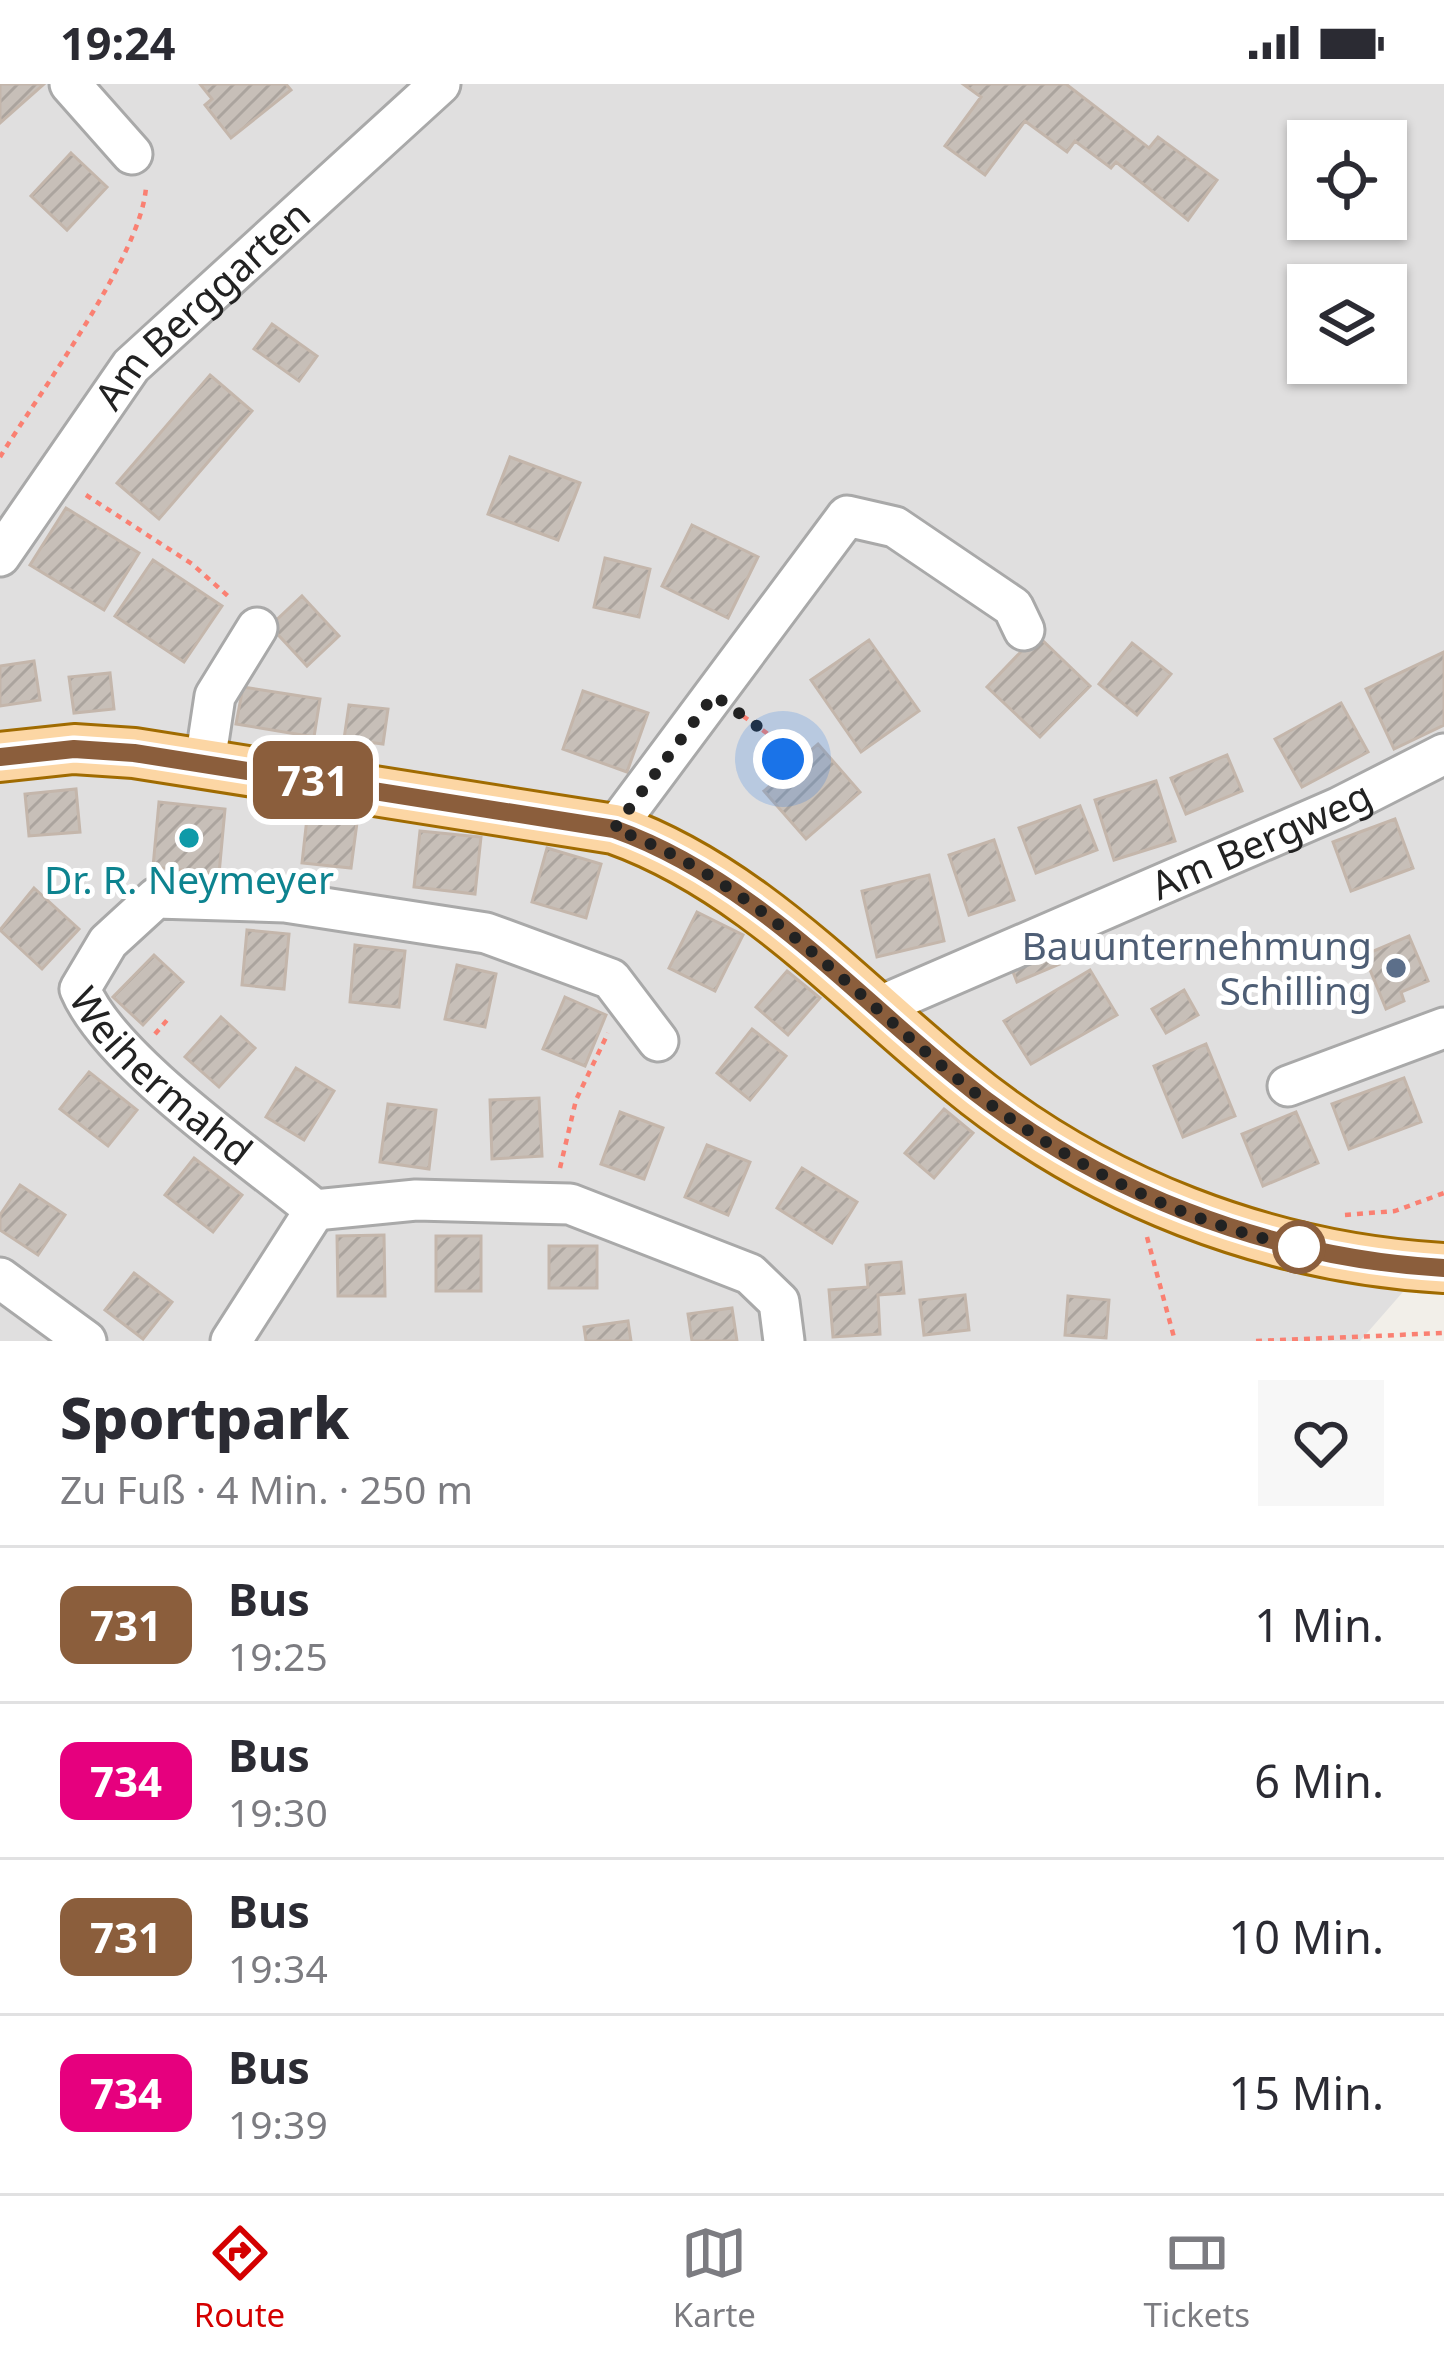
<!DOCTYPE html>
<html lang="de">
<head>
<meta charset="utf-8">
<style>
	:root { --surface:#fff; --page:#f7f7f7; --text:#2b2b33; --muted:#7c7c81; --line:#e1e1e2; --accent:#d40000 }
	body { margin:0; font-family:"Noto Sans",sans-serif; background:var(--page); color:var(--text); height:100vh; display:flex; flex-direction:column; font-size:45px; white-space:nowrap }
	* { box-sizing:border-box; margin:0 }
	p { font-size:39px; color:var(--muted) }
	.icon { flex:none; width:66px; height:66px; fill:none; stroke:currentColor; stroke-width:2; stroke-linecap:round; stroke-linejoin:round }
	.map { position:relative; height:1257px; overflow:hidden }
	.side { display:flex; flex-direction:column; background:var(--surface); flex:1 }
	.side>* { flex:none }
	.badge { padding:0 24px; border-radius:18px; font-size:42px; line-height:78px }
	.controls { position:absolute; left:1287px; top:36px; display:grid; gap:24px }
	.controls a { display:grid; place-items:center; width:120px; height:120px; border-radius:0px; background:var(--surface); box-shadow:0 3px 9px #0004; font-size:60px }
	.you { position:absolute; width:60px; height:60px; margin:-30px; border:9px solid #fff; border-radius:50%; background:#1a73e8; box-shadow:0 0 0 18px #1a73e833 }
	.map>.badge { position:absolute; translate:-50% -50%; box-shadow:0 0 0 6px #fff }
	.round { display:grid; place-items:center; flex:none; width:126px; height:126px; border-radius:0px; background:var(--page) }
	.summary { display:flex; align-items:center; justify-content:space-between; height:204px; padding:0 60px }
	h1 { font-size:57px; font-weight:800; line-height:90px }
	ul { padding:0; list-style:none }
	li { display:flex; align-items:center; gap:36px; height:156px; padding:0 60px; border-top:3px solid var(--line) }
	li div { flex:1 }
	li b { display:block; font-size:45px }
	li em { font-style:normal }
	li .badge { min-width:132px; font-weight:700; text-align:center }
	.status { display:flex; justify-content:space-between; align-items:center; height:84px; padding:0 60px; background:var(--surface); direction:ltr }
	.status svg { height:33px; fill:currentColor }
	.tabs { display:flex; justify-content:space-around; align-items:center; height:168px; border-top:3px solid var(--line); background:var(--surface); font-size:33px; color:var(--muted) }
	.tabs a { display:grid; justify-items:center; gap:6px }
	.tabs .on { color:var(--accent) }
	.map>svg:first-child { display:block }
</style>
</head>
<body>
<div class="status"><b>19:24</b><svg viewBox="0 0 49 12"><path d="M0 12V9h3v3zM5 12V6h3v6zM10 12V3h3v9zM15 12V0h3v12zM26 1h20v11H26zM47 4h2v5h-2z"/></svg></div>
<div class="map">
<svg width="1444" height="1257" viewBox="0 0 1444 1257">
	<defs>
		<pattern id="building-hatch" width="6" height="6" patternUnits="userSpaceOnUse" patternTransform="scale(3)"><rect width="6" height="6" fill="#c7bfb8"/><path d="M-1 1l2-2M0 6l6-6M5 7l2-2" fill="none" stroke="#aba49e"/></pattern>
	</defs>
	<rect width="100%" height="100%" fill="#f2efe9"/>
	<!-- residential -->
	<path fill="#e0dfdf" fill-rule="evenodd" d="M0,0H1444V1161L1360,1257H0ZM1308,57H1386V135H1308ZM1308,201H1386V279H1308Z"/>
	<!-- building -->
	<path fill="url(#building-hatch)" stroke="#c4b6ab" stroke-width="3" d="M0,0H44L0,39Z
		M200,0H286L291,6L231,54L205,21L212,15Z
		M963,0H1066L1149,64L1158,53L1217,96L1188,136L1116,78L1111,84L1075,57L1067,68L1025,37L985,91L945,62L981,13Z
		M71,69L107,103L67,146L31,112Z
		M272,240L317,272L299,297L254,265Z
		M210,291L252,327L159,435L117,399Z
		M510,373L580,399L558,456L488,430Z
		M66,424L139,469L104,526L30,481Z
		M692,441L758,473L728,534L662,502Z
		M605,474L650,485L639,533L594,523Z
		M153,476L222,522L184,578L115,532Z
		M302,512L339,552L307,582L270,542Z
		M1037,551L1090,602L1040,653L987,603Z
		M869,556L919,627L861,668L811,596Z
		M1132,559L1171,590L1137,631L1099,600Z
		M1444,568V641L1394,665L1366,605Z
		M34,577L40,616L0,622V582Z
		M110,589L114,625L74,629L69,593Z
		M243,603L320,615L314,653L236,640Z
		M583,607L648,629L627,688L563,665Z
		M1341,619L1368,668L1302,703L1275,655Z
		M349,621L388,625L383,660L344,655Z
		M818,660L860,708L806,755L764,707Z
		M1227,671L1242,707L1186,730L1171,694Z
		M1156,697L1175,757L1114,776L1095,716Z
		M76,705L80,748L29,752L25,710Z
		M159,718L225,725L219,790L153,783Z
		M1080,722L1097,766L1036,789L1019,744Z
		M308,725L358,731L351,784L302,779Z
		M1395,735L1413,784L1351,807L1333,758Z
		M420,747L481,753L475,810L414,803Z
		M994,756L1014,816L969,831L949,771Z
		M547,764L601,780L586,834L532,818Z
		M929,791L944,857L877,873L862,807Z
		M34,804L79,845L42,885L0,846Z
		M697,828L743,851L715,907L669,884Z
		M247,846L289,850L284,905L242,901Z
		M1064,851L1074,874L1017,898L1008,875Z
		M1409,852L1428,897L1401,908L1404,917L1386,925L1364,871Z
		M355,861L405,867L399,923L350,918Z
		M154,871L183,898L143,941L113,913Z
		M457,881L496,890L485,943L445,935Z
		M1090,886L1117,931L1031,980L1004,937Z
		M787,887L820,914L788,951L756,923Z
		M1184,906L1198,931L1166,949L1152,925Z
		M565,913L606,931L585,982L543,965Z
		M221,933L255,964L219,1003L185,973Z
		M752,945L786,972L750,1016L717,989Z
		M1206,960L1235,1032L1183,1053L1154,982Z
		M296,984L334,1007L304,1056L266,1033Z
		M89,988L137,1026L108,1062L60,1025Z
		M1404,994L1421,1038L1349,1065L1332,1020Z
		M539,1014L542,1072L492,1075L490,1016Z
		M388,1020L436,1026L429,1085L380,1078Z
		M944,1025L973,1049L934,1094L905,1069Z
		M620,1028L663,1044L644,1095L601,1080Z
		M1296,1028L1318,1079L1263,1102L1242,1050Z
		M707,1061L750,1078L728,1131L685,1113Z
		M194,1074L242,1111L213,1148L165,1111Z
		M802,1084L857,1118L832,1159L777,1124Z
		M20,1101L65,1131L38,1171L0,1146V1131Z
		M384,1151L385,1212H338L337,1152Z
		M436,1152H481V1207H436Z
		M549,1162H597V1204H549Z
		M901,1178L904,1209L878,1211L880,1250L833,1253L829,1206L868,1203L866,1181Z
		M134,1189L172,1218L143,1255L105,1226Z
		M965,1211L969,1246L924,1251L920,1216Z
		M1068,1212L1109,1216L1106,1254L1065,1251Z
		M732,1224L737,1257H692L688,1230Z
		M628,1237L631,1257H586L584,1243Z"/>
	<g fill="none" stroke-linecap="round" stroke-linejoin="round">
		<!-- minor casing -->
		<g stroke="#a9a9a9" stroke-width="45">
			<g id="minor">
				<path d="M70,0L132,70"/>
				<path id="s1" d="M0,472L131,282L440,0"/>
				<path d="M205,678L215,612L257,544"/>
				<path d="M614,745L847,432L895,443L1013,523L1024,546"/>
				<path id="s2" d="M876,924L1338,724L1444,670"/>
				<path id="s3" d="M658,957L611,895L486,849L285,818L156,814L108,858L80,905C110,977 252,1074 315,1126L416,1116L570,1120L750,1190L779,1218L784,1257"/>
				<path d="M1288,1002L1444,944"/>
				<path d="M0,1194L86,1257"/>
				<path d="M231,1257L315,1126"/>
			</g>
		</g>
		<!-- major casing -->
		<g stroke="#a06b00" stroke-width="54">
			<path id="major" d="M0,673L74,665L134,669L614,745C751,794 848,905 959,995C1095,1107 1268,1174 1444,1184"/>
		</g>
		<!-- path -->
		<path stroke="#fa8072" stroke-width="4.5" stroke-dasharray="6 6" stroke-linecap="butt" d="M0,373C38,311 142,170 146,103
			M86,411L192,480L228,512
			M743,632L768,650L783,675
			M155,950L168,935
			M560,1084L576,1016L608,949
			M1345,1131L1395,1127L1444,1109
			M1147,1153L1175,1257
			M1256,1257L1444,1249"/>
		<!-- minor -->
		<use href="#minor" stroke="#fff" stroke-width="39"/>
		<!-- major -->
		<use href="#major" stroke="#fcd6a4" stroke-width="48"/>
	</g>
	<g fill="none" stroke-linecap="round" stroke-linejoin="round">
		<!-- line casing -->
		<g stroke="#fff" stroke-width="27">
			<path id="line" d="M0,673L74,665L134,669L614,745C751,794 848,905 959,995C1095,1107 1269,1174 1444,1184"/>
		</g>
		<!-- line -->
		<use href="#line" stroke="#8b5e3c" stroke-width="18"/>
		<!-- walk -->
		<path stroke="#222" stroke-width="12" stroke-dasharray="0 21.6" d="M783,675L768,650L714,611L614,745C751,794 848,905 959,996C1059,1077 1184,1141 1310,1165L1299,1163"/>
	</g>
	<!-- markers -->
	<circle fill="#0f9aa8" stroke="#fff" stroke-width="4.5" cx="189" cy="754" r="12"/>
	<circle fill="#5c6f8a" stroke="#fff" stroke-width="4.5" cx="1396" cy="884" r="12"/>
	<circle fill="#fff" stroke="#8b5e3c" stroke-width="6" cx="1299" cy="1163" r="24"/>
	<g text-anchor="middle" stroke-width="10" stroke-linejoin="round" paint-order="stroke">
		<!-- street labels -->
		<g font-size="39" fill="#222" stroke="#fff">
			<text dy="14" stroke="none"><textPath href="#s1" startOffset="324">Am Berggarten</textPath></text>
			<text dy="14" stroke="none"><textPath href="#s2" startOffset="420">Am Bergweg</textPath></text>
			<text dy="14" stroke="none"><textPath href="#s3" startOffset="783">Weihermahd</textPath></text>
		</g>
		<!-- culture labels -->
		<g font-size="39" fill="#0d838f" stroke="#fff">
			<text x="189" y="810">Dr. R. Neymeyer</text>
		</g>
		<!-- service labels -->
		<g font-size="39" fill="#4e5e75" stroke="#fff" text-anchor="end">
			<text x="1372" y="876">Bauunternehmung<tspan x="1372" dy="45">Schilling</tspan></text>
		</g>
	</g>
</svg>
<div class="controls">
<a><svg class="icon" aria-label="locate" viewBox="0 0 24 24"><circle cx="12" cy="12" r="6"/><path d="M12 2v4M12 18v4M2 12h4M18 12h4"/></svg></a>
<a><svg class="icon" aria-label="layers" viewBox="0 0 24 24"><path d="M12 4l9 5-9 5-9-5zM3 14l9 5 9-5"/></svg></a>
</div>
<div class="you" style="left:783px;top:675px"></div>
<b class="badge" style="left:313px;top:696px;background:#8b5e3c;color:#fff">731</b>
</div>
<section class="side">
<div class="summary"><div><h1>Sportpark</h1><p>Zu Fuß · 4 Min. · 250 m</p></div><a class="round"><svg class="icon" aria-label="heart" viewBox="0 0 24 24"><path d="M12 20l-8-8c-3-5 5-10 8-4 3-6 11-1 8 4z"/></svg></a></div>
<ul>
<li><span class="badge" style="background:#8b5e3c;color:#fff">731</span><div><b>Bus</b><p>19:25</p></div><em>1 Min.</em></li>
<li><span class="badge" style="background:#e6007e;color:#fff">734</span><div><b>Bus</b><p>19:30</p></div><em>6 Min.</em></li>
<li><span class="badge" style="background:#8b5e3c;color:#fff">731</span><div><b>Bus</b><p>19:34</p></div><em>10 Min.</em></li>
<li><span class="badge" style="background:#e6007e;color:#fff">734</span><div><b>Bus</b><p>19:39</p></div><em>15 Min.</em></li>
</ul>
</section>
<nav class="tabs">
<a class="on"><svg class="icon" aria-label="directions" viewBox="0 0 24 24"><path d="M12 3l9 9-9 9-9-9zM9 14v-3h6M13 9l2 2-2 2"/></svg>Route</a>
<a><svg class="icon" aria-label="map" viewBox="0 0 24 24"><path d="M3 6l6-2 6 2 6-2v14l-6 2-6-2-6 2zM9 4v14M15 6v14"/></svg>Karte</a>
<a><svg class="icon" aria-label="tickets" viewBox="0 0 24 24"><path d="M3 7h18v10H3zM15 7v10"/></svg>Tickets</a>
</nav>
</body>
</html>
